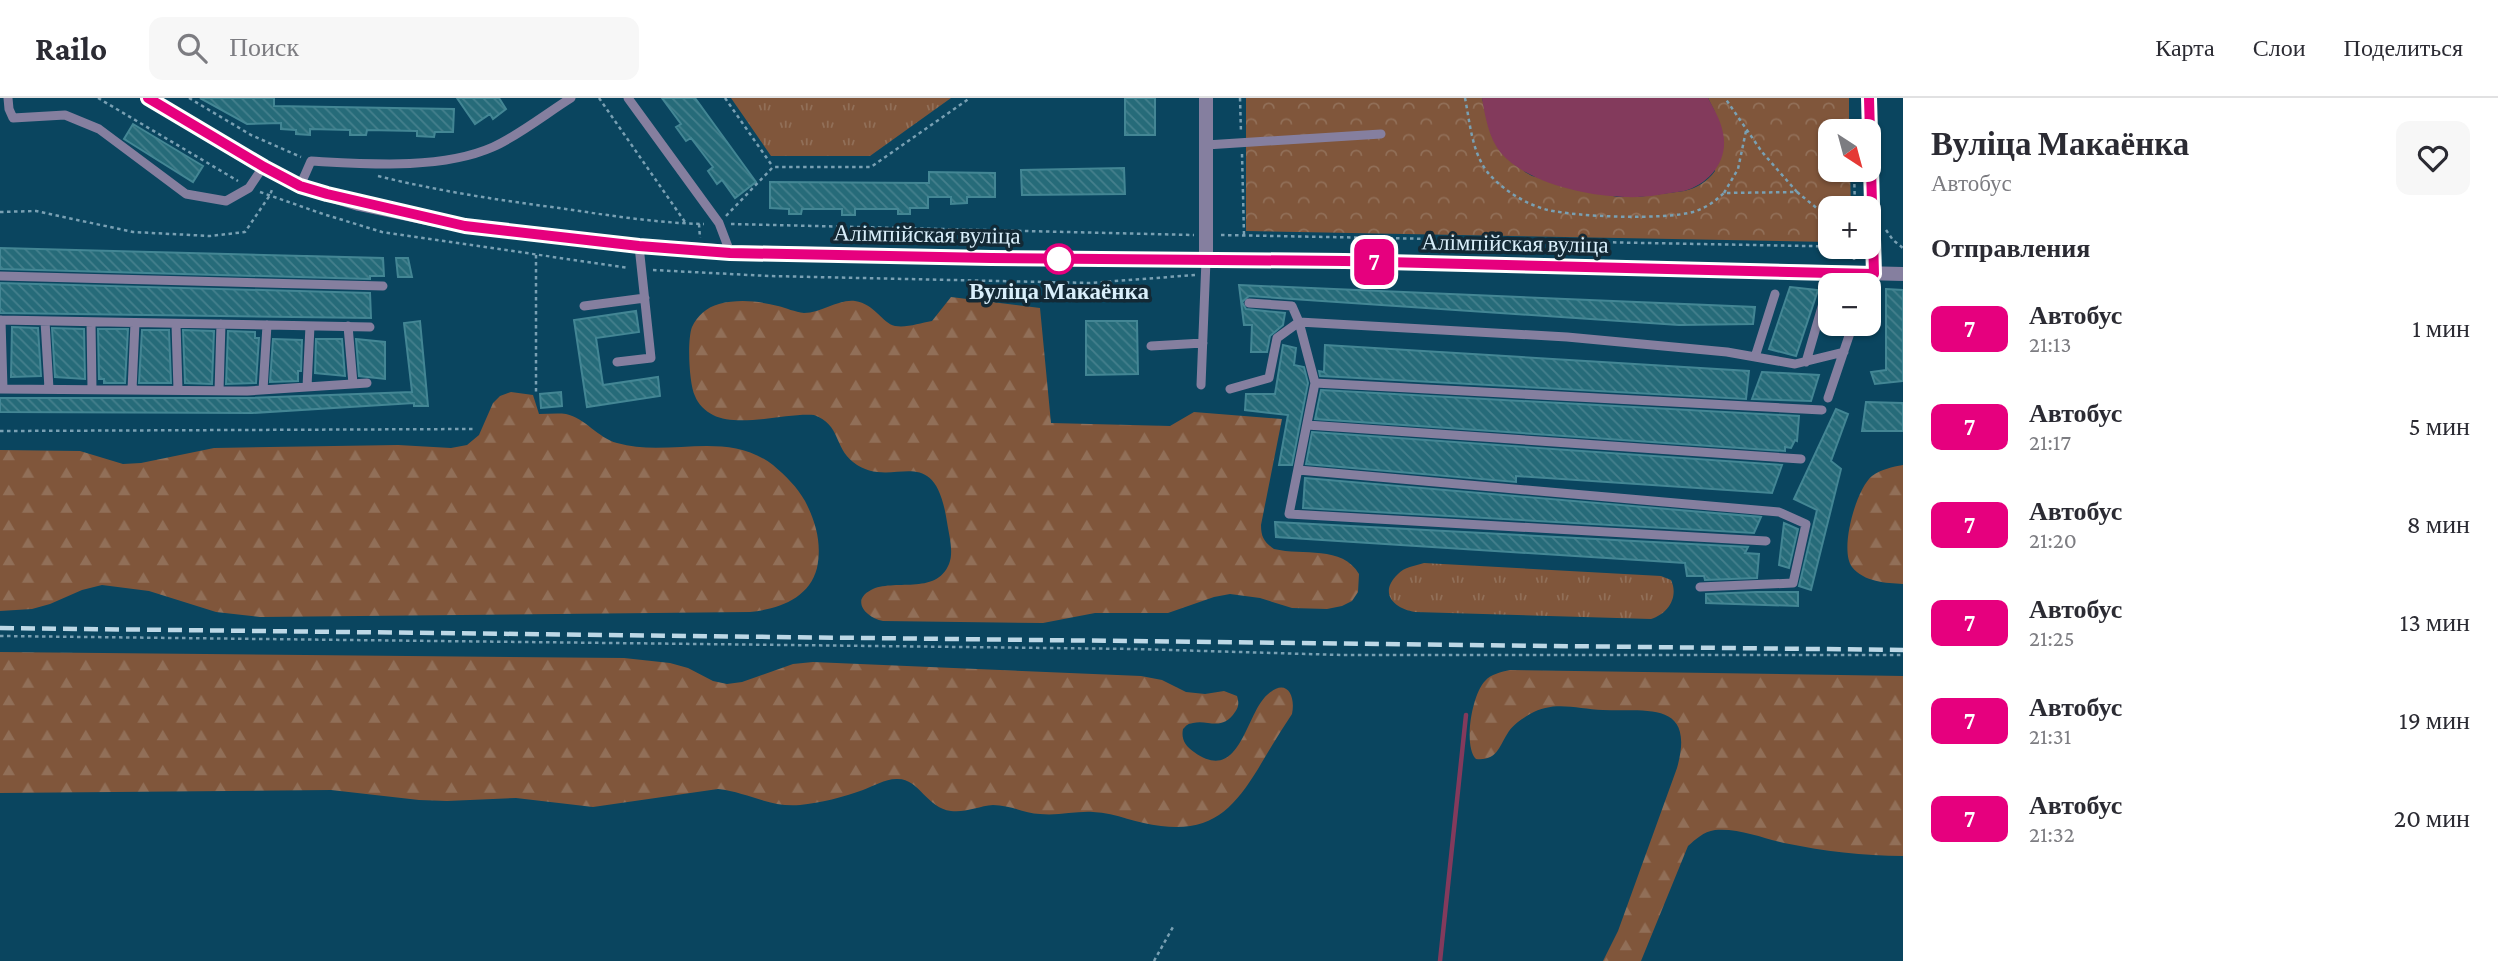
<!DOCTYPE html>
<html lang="ru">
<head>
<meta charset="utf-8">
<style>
	:root { --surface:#fff; --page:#f7f7f7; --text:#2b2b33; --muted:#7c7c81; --line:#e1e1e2 }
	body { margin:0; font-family:"Crimson Pro",serif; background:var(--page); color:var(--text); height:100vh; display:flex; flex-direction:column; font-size:26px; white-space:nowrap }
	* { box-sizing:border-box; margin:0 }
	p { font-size:23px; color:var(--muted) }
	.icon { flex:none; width:38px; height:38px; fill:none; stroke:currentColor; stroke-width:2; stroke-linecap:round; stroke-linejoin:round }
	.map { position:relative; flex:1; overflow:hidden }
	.sheet { display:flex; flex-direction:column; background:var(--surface); width:595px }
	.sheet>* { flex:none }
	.badge { padding:0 14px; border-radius:10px; font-size:24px; line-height:46px }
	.needle { width:46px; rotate:144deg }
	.tools { position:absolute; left:1818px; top:21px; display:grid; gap:14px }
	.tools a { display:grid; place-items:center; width:63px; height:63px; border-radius:14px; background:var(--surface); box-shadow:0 2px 5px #0004; font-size:35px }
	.map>.badge { position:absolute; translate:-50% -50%; box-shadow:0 0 0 4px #fff }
	h2 { padding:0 28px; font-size:26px; line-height:63px }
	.round { display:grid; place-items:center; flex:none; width:74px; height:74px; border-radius:14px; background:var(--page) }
	.summary { display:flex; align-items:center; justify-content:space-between; height:119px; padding:0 28px }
	h1 { font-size:33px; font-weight:800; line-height:52px }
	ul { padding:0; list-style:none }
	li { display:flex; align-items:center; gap:21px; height:98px; padding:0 28px }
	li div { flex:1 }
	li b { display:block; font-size:26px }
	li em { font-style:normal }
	li .badge { min-width:77px; font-weight:700; text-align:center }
	header { display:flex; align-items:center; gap:42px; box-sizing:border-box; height:98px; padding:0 35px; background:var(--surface); border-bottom:2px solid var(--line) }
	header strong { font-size:33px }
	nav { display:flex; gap:38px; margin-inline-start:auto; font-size:24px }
	.search { width:490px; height:63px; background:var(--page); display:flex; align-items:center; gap:18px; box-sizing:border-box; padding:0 24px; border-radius:14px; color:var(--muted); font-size:26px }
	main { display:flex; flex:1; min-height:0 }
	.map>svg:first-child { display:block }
</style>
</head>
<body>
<header>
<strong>Railo</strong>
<div class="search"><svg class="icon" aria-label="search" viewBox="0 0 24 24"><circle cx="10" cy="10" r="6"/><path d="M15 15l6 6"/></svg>Поиск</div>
<nav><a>Карта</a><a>Слои</a><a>Поделиться</a></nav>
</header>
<main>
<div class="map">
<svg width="1903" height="863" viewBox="0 0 1903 863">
	<defs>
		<pattern id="grass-tufts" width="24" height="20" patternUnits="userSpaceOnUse" patternTransform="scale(1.75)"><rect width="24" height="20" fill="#80563b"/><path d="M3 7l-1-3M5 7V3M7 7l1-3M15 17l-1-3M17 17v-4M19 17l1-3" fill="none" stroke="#916f58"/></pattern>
		<pattern id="forest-firs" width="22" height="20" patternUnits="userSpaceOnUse" patternTransform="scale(1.75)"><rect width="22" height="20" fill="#80563b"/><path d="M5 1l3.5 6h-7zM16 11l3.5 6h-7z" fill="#916f58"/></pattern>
		<pattern id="park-crowns" width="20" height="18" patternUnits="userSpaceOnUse" patternTransform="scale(1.75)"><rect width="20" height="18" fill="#80563b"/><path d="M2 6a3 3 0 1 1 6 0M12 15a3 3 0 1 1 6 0" fill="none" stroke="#916f58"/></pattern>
		<pattern id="building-back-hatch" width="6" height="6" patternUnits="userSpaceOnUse" patternTransform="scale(1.75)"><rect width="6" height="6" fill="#266b79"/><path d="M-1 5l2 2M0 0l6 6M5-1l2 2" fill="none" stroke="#45808d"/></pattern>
	</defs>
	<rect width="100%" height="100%" fill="#0a455f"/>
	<!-- grass -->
	<path fill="url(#grass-tufts)" d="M731,0H951L870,58H771Z
		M1424,465L1661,478L1671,482C1679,499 1668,516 1651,521L1415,514C1394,511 1378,495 1398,476C1404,469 1415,468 1424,465Z"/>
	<!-- forest -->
	<path fill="url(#forest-firs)" d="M951,199L1040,210L1051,325L1170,328L1194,314L1282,321L1261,427C1261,439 1264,444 1274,451C1303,458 1342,447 1359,476L1358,494L1352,503L1342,508L1327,511L1292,510L1260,500L1230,496L1214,499L1168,515H1095L1043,525L883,523C867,520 850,503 871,492C893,480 936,498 949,466C954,454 949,437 947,424C934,338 892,395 853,364C834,349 841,327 814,317C784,315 739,330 713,317C705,313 698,306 695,298C689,286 687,242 692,229C697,218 707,209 719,206C738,201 759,203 778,208C786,210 795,214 804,215C822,215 838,201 855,203C875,206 882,225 895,228C907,230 920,225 932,223Z
		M511,294L533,297L539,316C548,316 558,315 566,316C585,320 598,340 617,345C669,360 726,331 773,367C786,378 797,389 805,403C816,424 822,446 817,470C809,501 778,511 750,514L260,519L216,514L149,493L102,487L82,492L50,506L32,511L0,513V352L80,353L123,366L141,365L214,350L398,347L451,350L467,347L479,337L493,305L500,298Z
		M1903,367V486C1886,485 1864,484 1852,469C1839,452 1856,391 1872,378C1882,371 1892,369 1903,367Z
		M0,554L624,560L670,565L688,570L713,583L727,586L742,584L793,566L813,564L1141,578L1162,582L1186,594L1205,596L1224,593L1237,598C1239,605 1239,608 1235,614C1222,634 1208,621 1193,625C1187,626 1187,627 1183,631C1181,641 1185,648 1194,654C1240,687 1245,617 1267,597C1286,579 1296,597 1292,616C1280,634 1269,652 1258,671C1233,711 1212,734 1161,728C1137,726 1117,715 1093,714C1075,713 1058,718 1040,716C1024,715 1010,707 993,707C979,708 965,715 951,713C927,710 919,681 898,681C887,680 873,688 863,692C844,699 820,705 800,707C771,710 747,694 718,691L593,709L516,700L447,703L419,702L331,692L0,695Z
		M1510,572L1903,578V758C1864,758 1823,753 1784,745C1762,740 1739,730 1715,732C1703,734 1696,741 1688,748L1641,863H1603L1618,833L1677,670C1696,602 1647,614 1603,612C1577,611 1554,602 1530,616C1523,620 1514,626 1509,633C1499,648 1498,663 1476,661C1463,648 1472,596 1485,583C1491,576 1501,574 1510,572Z"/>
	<!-- park -->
	<path fill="url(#park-crowns)" d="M1246,0H1482L1491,36L1525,74L1532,78L1617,99H1638L1684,93C1697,90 1707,84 1715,73V14L1708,0H1849V33H1830V72H1850L1851,110H1830V144L1246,133Z"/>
	<!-- water -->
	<path fill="#833a5c" d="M1482,0H1708C1714,11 1721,23 1723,35C1729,63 1709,86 1684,93C1664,96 1645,100 1625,99C1587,98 1527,85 1501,55C1489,41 1485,18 1482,0Z"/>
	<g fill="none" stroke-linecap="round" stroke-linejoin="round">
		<!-- stream -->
		<path stroke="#833a5c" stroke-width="4.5" d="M1440,863L1466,617"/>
	</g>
	<!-- building -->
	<path fill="url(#building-back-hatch)" stroke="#438694" stroke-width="2" d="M200,0H274V8L454,11L453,34H435L434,39L417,38V33L367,32L366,37H350V32L310,31V37L296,36V32L281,31V25L247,26Z
		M457,0H499L506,11L493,21L490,16L475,26Z
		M662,0H695L756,84L735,100L722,82L717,86L708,73L713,69L691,40L686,43L676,29L681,26Z
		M1125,0H1155V37H1125Z
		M133,26L203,68L193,84L124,41Z
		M1124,70L1125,96L1022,97L1021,72Z
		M929,74L995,75V99H967V105L951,106V99H928V110H910V116H898V111H855V117H842V111H802L801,116H789V111L770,110V84L929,85Z
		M0,150L383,160L384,178H370V181L0,171Z
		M396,160H408L412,179H398Z
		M0,185L370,195L371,220L0,215Z
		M1239,187L1755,209L1753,226L1679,227L1249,198L1242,204L1246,211L1285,215L1283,227L1270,238L1267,254H1251L1252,227H1244Z
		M1790,189L1818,192L1796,258L1769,251Z
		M1886,191L1903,192V283L1875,286L1871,274L1886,272Z
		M636,213L639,234L596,240L603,287L658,279L660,298L587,309L574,222Z
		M420,223L428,308H414V305L252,315L0,314V300H247L412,294L404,225Z
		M1086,223H1137L1138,276L1086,277Z
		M12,229L38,230L41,278L11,279Z
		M52,230L84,231L85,281L55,279Z
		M98,231H128L125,285H104V281H99Z
		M142,232H169L171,285H139Z
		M183,232L214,233L212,286L185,285Z
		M228,233L255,234V240H259L256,285L226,286Z
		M273,241L302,242L301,273H298V283L270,284Z
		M316,241H342L345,278L315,275Z
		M356,241L385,244V281L359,278Z
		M1283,247L1296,250L1294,267L1304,269L1308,285L1292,367H1279L1288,317L1245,312L1246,296H1275Z
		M1325,247L1749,273L1746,301L1320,278L1319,273L1324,274Z
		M1762,274L1819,277L1811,303L1752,301Z
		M1321,292L1799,318L1797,343L1795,342L1791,350L1785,349V353L1315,321Z
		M561,294L562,308L541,310L540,296Z
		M1866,304L1903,305V333H1862Z
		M1836,311L1848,316L1831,363L1841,371L1811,492L1799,488L1817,412L1794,401Z
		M1312,334L1782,367L1772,395L1516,378V384L1306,366Z
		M1305,380L1515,398L1761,419L1754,435L1303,410Z
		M1275,424L1748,449L1745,455L1759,456L1757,480L1705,482L1704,478H1687L1685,465L1276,439Z
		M1784,425L1798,431L1789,470L1779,467Z
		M1756,494H1798V508L1706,505V496Z"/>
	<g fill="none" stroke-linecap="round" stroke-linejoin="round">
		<!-- path -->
		<path stroke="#79a0b3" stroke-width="2.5" stroke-dasharray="3.5 3.5" stroke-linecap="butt" d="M98,0L238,83
			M189,0L251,37L301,59
			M599,0L685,124
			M725,0L773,69
			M1240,0L1241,35
			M1465,0C1470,25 1472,56 1489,76C1503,92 1527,107 1548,112C1579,119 1663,122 1693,114C1706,110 1714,104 1724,95L1797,94L1762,54L1725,0
			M1242,56L1244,137
			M1854,72L1855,110
			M378,78C438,93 498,102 559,110C606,117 656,125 704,126
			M260,94L323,116L382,134L629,170
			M1797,94L1830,121
			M1724,95L1738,71L1746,33
			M0,114L36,113L133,134L210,138L245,134L270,97L273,89
			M726,118L773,69H871L970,0
			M699,126L700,140
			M731,126L1194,137
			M1886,132L1893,142L1903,150
			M1221,137L1859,149
			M992,148V134
			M536,157V296
			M1854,162L1855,149
			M653,172L769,178L1090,185L1195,177
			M0,333L473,331
			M0,538L1136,551L1342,557H1903
			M1154,863L1173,829"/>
		<!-- service -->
		<path stroke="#857f9f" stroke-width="9" d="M8,0L9,11L13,20L65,17L99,31L186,96L226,103L249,90L263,69
			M628,0L719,125L730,154
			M1206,47L1381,36
			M300,88L311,63C367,66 441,72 493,49C518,38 547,15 571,0
			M0,178L383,188
			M1249,205L1292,208L1299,224L1315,285L1289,416L1766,443
			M584,208L645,200
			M0,222L370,229
			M1,222L3,291
			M45,223L49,291
			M91,224L92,291
			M176,226L178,292
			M348,228L353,286
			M1151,248L1203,245
			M1755,259L1775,196
			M617,264L651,260L639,148
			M1806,264L1826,195
			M1315,285L1822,312
			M1201,287L1206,162
			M307,289L310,228
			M0,291L247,293L367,285
			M1230,291L1269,280L1277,240L1299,224L1567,239L1727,254L1795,266L1844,254
			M132,292L135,225
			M263,292L267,227
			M219,293L221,226
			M1828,300L1853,226
			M1307,327L1801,361
			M1298,372L1779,414L1806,426L1793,485L1700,489"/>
		<!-- minor -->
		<path stroke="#857f9f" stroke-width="14" d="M1869,0L1874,176"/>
		<!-- tertiary -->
		<path stroke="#857f9f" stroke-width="14" d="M148,0L263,69L300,88L327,96L359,106L465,128L639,148L730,154L991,160L1345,163L1903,176
			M1206,162V0"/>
		<!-- rail -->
		<path stroke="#bdd8e6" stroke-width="4.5" stroke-dasharray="14 7" stroke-linecap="butt" d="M0,530L1903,552"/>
	</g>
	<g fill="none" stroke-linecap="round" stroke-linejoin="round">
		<!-- line casing -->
		<g stroke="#fff" stroke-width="16">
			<path id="line" d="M148,0L264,69L300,88L327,96L465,128L639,148L730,155L991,160L1345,163L1874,176L1869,0"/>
		</g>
		<!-- line -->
		<use href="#line" stroke="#e6007e" stroke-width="10"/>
	</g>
	<!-- markers -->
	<circle fill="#fff" stroke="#e6007e" stroke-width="3.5" cx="1059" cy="161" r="14"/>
	<g text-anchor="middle" stroke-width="7" stroke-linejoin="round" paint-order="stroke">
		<!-- street labels -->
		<g font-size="23" fill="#d9effb" stroke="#132935">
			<text transform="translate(927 136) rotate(1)" y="8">Алімпійская вуліца</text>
			<text transform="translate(1515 145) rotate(1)" y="8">Алімпійская вуліца</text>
		</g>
		<!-- stop labels -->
		<g font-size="23" font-weight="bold" fill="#d9effb" stroke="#132935">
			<text x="1059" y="201">Вуліца Макаёнка</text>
		</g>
	</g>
</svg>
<div class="tools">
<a><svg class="needle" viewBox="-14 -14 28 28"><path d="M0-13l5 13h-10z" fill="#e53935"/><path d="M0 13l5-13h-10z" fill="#7c7c81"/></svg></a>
<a>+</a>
<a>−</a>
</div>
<b class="badge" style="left:1374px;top:164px;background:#e6007e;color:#fff">7</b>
</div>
<section class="sheet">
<div class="summary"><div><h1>Вуліца Макаёнка</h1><p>Автобус</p></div><a class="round"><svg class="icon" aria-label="heart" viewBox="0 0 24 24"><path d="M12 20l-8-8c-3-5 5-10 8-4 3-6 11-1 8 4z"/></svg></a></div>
<h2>Отправления</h2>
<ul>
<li><span class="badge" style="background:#e6007e;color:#fff">7</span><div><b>Автобус</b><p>21:13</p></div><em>1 мин</em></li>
<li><span class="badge" style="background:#e6007e;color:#fff">7</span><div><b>Автобус</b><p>21:17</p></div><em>5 мин</em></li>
<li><span class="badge" style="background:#e6007e;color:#fff">7</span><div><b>Автобус</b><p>21:20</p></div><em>8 мин</em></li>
<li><span class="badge" style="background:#e6007e;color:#fff">7</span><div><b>Автобус</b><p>21:25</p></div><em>13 мин</em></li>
<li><span class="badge" style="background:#e6007e;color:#fff">7</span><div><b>Автобус</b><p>21:31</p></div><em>19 мин</em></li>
<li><span class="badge" style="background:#e6007e;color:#fff">7</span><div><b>Автобус</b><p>21:32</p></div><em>20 мин</em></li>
</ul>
</section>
</main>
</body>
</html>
